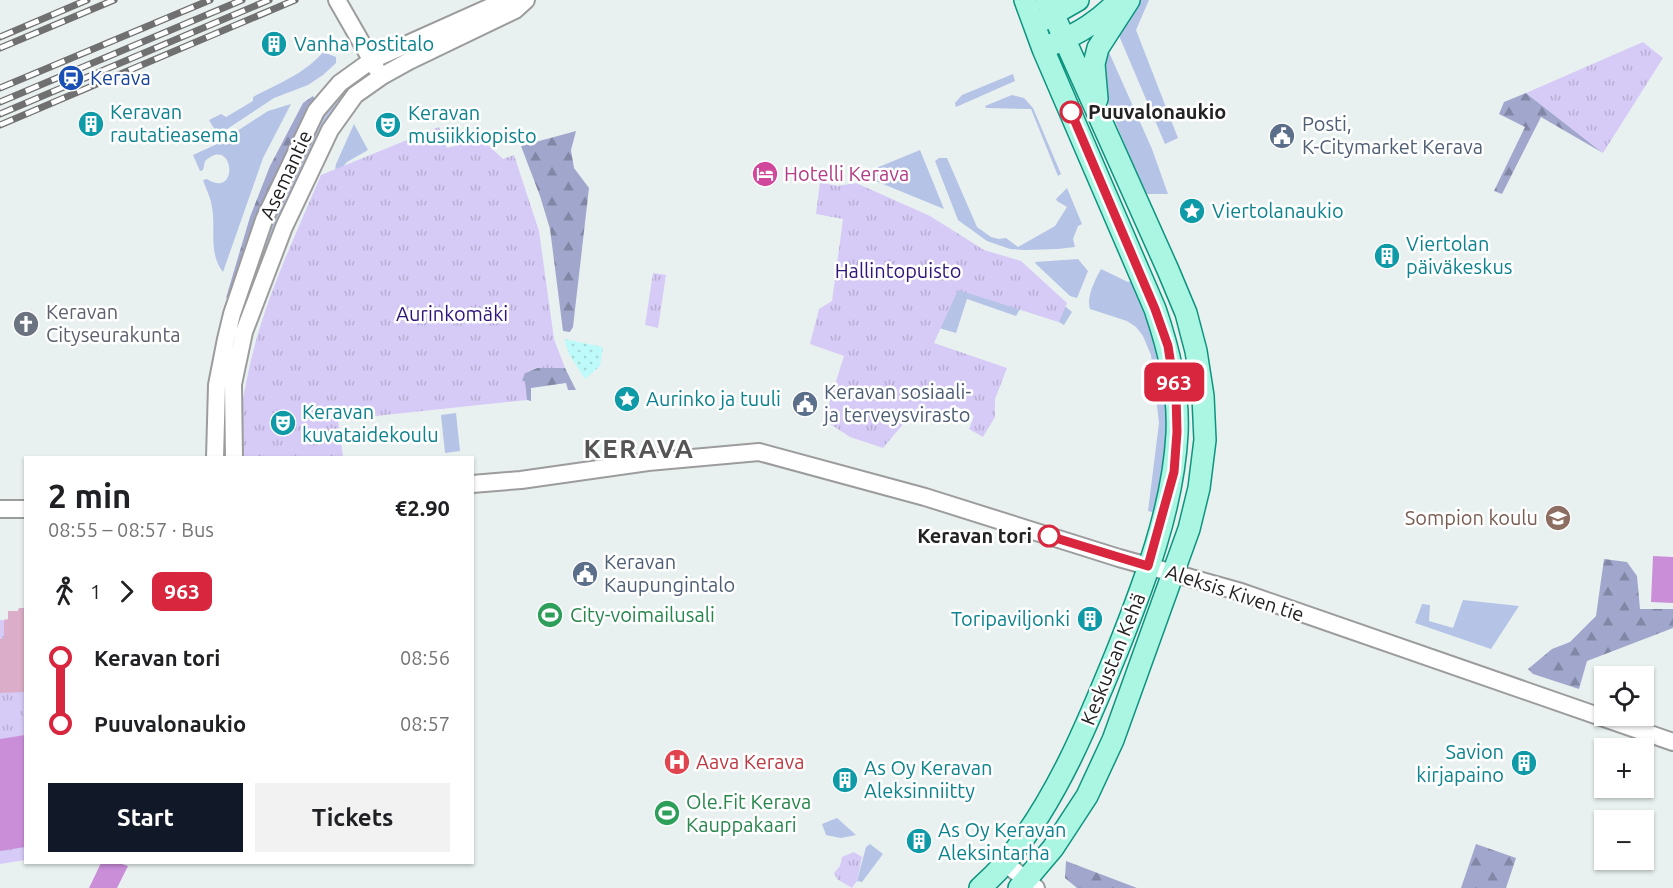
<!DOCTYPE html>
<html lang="en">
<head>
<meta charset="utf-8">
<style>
	:root { --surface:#fff; --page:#f2f2f2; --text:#202124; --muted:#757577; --accent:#111827 }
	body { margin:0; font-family:Ubuntu,sans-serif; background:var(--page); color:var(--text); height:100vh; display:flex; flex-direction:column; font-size:22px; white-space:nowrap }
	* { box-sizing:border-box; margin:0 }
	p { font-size:20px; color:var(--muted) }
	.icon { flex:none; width:33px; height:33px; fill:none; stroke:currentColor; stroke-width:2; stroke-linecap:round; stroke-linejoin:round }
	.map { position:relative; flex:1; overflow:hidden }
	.sheet { position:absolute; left:24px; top:456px; width:450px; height:408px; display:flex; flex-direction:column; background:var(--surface); border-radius:0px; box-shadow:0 2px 4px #0004 }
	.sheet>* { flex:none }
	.badge { padding:0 12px; border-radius:9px; font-size:21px; line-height:39px }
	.buttons { position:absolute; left:1594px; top:666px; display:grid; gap:12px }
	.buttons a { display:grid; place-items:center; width:60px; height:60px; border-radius:0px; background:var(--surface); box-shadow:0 2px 4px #0004; font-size:30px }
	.map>.badge { position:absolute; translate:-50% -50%; box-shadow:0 0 0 3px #fff }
	.legs { display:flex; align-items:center; gap:9px; height:66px; padding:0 24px; font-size:20px }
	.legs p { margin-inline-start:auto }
	.head { display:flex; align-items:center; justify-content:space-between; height:102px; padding:0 24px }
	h1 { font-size:33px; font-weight:600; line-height:45px }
	.action { display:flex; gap:12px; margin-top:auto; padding:12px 24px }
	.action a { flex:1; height:69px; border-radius:0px; background:var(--accent); color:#fff; font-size:24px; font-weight:600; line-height:69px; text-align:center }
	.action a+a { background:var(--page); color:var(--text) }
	ul { padding:0 24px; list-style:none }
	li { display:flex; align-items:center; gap:21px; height:66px; font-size:22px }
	li i { display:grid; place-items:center; width:9px; height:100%; margin:0 8px; background:currentColor }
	li i::after { content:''; width:15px; height:15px; margin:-8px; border:4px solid; border-radius:50%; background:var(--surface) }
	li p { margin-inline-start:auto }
	li:first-child i { background:linear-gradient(#0000 50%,currentColor 0) }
	li:last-child i { background:linear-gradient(currentColor 50%,#0000 0) }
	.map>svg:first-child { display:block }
</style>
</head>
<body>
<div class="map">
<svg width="1673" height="888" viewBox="0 0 1673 888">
	<defs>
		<pattern id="forest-firs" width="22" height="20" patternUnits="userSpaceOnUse" patternTransform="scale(1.5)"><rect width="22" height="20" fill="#a1a6cd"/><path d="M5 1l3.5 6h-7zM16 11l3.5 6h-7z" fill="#8387a6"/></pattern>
		<pattern id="sand-dots" width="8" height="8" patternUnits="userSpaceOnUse" patternTransform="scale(1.5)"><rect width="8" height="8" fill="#befaf9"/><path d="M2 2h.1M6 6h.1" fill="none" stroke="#a3d6d5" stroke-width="1.8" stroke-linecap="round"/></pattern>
		<pattern id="park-tufts" width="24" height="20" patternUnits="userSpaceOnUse" patternTransform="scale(1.5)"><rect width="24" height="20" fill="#d6cbf6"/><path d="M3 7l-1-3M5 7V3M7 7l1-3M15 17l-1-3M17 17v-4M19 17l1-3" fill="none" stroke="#b7aed3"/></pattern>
	</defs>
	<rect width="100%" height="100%" fill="#e9f1f0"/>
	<!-- grass -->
	<path fill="#b4c3e6" d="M1137,0H1149L1136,30L1178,138L1165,144L1117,31Z
		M1108,50L1152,149L1168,194H1146L1144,191L1106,99L1102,71Z
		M323,52L336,57V63L323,75L308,85L274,98L218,135L209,120L221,114L226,117L253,101V97C277,84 305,74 323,52Z
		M1013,74L1015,81L956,107L955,103L962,95Z
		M1012,95L1024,98L1033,108L1061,174L1058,176L1031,109L986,108L985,106Z
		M338,96L343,101L249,300L246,292L260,253L317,124Z
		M291,104L263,158L223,272C208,253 216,229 212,207C211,198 206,189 203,180L207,179C240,200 234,134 205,161L203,170L200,171L193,155L217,144L268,111Z
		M354,124L368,150L347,162L334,177L336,164Z
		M920,150L944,209L878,182L873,180L869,171Z
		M939,158H947L977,227L991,237L999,239L1006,238L1018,247L1055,226L1067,207L1057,201L1056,199L1067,188L1082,224L1078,226L1073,239L1075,247L1058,249L1025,250L1010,249L987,241L958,220L935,161Z
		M1078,259L1088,271L1077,298L1070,296L1036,264L1035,262Z
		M1018,266L1072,312L1064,325L1059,322L1020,309L1016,316L967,299L956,333L939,328L963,269Z
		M1101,269L1128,282L1131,281L1147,321L1161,359L1169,403L1165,469L1155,513L1148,511L1159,423L1151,355L1143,336L1136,327L1127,321L1090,309C1086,297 1095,280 1101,269Z
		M456,413L460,451L445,453L441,415Z
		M1463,600L1519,606L1491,649L1415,623L1422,604L1430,605L1429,621L1453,628Z
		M837,818L856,835L841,838L826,835L822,824Z
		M870,844L883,854L862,882L857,881L866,847Z"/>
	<!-- forest -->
	<path fill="url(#forest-firs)" d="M1526,93L1603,153L1541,117L1502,194L1494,191L1525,127L1499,114L1504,102Z
		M313,96L317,103L233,295L226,298L250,217L270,166L303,103Z
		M576,131L571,150L574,168L589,188L573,327L570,332L563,331L550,229L540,196L521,146Z
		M471,367L525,373L537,368H565L576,390H568L566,383L531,388V401L527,400Z
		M1604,559L1627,562L1637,576L1640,609H1673V628L1587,661L1579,689L1533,674L1528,669L1552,649L1570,642L1596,616Z
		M1476,844L1516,858L1506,888H1461Z
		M1066,861L1137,888H1077L1065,878Z"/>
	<!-- sand -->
	<path fill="url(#sand-dots)" d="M564,339L603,347L600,366L585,379L569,354Z"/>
	<!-- park -->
	<path fill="url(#park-tufts)" d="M1643,42L1663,58L1603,153L1526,93Z
		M439,127L447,148L484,138L488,145L503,159L514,155L539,231L554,339L565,368H537L525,373L522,381H525L527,400L338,420L343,457L244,458C243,448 241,439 240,430C239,415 243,399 246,384C259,311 292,243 321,175Z
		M820,182L837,186L856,183L930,216L984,250L1021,261L1067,303L1059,322L958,290L934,343L1007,368L995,399V417L983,437L969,429L974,416L954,405L950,412L910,416L883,448L850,437L824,420L844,356L810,344L819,309L832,301L843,219L816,214Z
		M653,273L666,275L658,328L645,325Z
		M19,608H25V860L0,864V620H8V611H18Z
		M854,852L862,857L857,881L852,888L837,879L834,873L840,866L842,857Z"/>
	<!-- pitch -->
	<path fill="#ca8ed9" d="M1653,556L1673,557V603L1651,602Z
		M25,735V847L0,851V739Z
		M101,863H119L128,866L117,888H89Z"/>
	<!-- water -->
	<path fill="#dbadc8" d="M19,608H25V692L0,693V639L4,638V620L8,619V611H18Z"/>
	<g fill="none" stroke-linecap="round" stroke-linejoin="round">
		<!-- minor casing -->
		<g stroke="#9c9c9c" stroke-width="20">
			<path id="minor" d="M337,0L376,68
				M215,458L217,385L226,339L232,314L264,220L316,111L340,83L372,60L506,0
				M234,458L233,384L244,332L284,227L330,130L355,95L382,76L409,61L515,10L526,0
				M472,484L521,480L648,462L759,452L925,497L1119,558L1241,592L1673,742
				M0,509H26
				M1005,863L1036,888"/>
		</g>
		<!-- major casing -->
		<g stroke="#0c947f" stroke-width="24">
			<path id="major" d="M1043,20L1078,0
				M1053,44C1080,33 1099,21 1119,0
				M1097,99L1094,64L1098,48L1129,0
				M980,888C989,880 998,871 1006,862C1057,799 1088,723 1118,649C1145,581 1173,508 1177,434C1179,391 1169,350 1155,309L1043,49L1025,0
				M1019,888L1053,848L1087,796L1113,740L1189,529L1199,488L1205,440L1203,396L1196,351L1186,313L1168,270L1047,0"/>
		</g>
		<!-- minor -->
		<use href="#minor" stroke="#fff" stroke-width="16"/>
		<!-- major -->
		<use href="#major" stroke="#aaf6e3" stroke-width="21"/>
		<!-- rail casing -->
		<g stroke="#707070" stroke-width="7">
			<path id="rail" d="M0,37L87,0
				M0,48L114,0
				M0,88L210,0
				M0,102L242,0
				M0,114L269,0
				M0,125L295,0"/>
		</g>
		<!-- rail -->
		<use href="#rail" stroke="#fff" stroke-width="4.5" stroke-dasharray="14" stroke-linecap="butt"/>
	</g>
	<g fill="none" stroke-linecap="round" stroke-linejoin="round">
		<!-- line-1 casing -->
		<g stroke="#fff" stroke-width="14">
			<path id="line-1" d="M1049,536L1148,566L1174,472L1177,432L1176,394L1173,378L1168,346L1155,309L1071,112"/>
		</g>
		<!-- line-1 -->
		<use href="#line-1" stroke="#d7263d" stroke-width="9"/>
	</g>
	<!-- icons -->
	<defs>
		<g id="building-disc" transform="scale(1.35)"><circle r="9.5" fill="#0f9aa8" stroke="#fff"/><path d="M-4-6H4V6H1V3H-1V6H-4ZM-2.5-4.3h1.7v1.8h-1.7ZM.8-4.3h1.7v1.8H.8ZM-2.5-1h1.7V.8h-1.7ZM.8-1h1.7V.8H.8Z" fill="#fff"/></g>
		<g id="station-disc" transform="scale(1.35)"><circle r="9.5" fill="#1a4fb4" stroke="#fff"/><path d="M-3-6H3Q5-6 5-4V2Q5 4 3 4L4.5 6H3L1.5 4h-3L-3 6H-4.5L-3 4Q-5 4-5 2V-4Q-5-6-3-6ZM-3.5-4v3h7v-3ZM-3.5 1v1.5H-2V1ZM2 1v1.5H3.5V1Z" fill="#fff"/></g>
		<g id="theatre-disc" transform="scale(1.35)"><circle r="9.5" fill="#0f9aa8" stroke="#fff"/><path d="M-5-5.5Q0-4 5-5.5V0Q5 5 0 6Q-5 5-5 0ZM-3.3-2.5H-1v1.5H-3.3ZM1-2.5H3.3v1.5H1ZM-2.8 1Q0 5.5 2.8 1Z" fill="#fff"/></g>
		<g id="civic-disc" transform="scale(1.35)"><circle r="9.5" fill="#5c6f8a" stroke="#fff"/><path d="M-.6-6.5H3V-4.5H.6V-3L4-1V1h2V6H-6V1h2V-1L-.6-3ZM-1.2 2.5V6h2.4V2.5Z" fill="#fff"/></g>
		<g id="hotel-disc" transform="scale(1.35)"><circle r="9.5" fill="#d1479c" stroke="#fff"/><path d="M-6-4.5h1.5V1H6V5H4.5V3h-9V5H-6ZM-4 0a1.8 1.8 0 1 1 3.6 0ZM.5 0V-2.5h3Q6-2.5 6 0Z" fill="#fff"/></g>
		<g id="sight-disc" transform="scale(1.35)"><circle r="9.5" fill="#0f9aa8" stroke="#fff"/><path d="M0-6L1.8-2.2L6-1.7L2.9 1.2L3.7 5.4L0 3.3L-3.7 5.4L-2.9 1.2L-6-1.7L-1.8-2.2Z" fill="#fff"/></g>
		<g id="church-disc" transform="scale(1.35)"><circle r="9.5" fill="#6b7280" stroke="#fff"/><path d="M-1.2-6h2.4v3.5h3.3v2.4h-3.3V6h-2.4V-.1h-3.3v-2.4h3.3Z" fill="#fff"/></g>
		<g id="school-disc" transform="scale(1.35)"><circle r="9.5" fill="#8d6e63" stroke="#fff"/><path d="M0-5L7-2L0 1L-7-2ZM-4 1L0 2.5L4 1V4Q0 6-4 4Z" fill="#fff"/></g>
		<g id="stadium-disc" transform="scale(1.35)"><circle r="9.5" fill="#2e9e5b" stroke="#fff"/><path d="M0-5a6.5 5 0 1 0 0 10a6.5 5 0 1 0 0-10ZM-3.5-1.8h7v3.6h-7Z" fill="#fff"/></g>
		<g id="hospital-disc" transform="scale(1.35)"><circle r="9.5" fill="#e0444e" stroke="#fff"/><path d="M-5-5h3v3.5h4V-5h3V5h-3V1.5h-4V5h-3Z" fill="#fff"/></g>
	</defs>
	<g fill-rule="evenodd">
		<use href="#building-disc" x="274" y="44"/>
		<use href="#station-disc" x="71" y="78"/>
		<use href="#building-disc" x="91" y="124"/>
		<use href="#theatre-disc" x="388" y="125"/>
		<use href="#civic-disc" x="1282" y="136"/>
		<use href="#hotel-disc" x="765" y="174"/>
		<use href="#sight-disc" x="1192" y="211"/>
		<use href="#building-disc" x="1387" y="256"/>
		<use href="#church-disc" x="26" y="324"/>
		<use href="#sight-disc" x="627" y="399"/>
		<use href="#civic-disc" x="805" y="404"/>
		<use href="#theatre-disc" x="283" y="423"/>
		<use href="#school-disc" x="1558" y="518"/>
		<use href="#civic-disc" x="585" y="574"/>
		<use href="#stadium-disc" x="550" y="615"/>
		<use href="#building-disc" x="1090" y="619"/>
		<use href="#hospital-disc" x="677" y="762"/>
		<use href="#building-disc" x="1524" y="763"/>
		<use href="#building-disc" x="845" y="780"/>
		<use href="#stadium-disc" x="667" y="813"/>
		<use href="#building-disc" x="919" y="841"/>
	</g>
	<!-- markers -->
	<g fill="#fff" stroke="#d7263d" stroke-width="3">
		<circle cx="1071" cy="112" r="10"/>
		<circle cx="1049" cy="536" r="10"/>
	</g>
	<g text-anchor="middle" stroke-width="5" stroke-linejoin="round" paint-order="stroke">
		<!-- culture labels -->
		<g font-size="20" fill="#0d838f" stroke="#fff" text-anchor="start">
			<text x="294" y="51">Vanha Postitalo</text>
			<text x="110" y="119">Keravan<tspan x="110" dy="23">rautatieasema</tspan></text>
			<text x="408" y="120">Keravan<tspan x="408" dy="23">musiikkiopisto</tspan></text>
			<text x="1212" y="218">Viertolanaukio</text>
			<text x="1406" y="251">Viertolan<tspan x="1406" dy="23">päiväkeskus</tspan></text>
			<text x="646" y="406">Aurinko ja tuuli</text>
			<text x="302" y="419">Keravan<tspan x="302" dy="23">kuvataidekoulu</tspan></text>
			<text x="1070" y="626" text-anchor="end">Toripaviljonki</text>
			<text x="1504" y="759" text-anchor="end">Savion<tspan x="1504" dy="23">kirjapaino</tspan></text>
			<text x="864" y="775">As Oy Keravan<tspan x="864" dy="23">Aleksinniitty</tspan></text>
			<text x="938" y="837">As Oy Keravan<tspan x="938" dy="23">Aleksintarha</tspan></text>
		</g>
		<!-- transit labels -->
		<g font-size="20" fill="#164399" stroke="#fff" text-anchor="start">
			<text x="90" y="85">Kerava</text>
		</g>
		<!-- stop labels -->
		<g font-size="20" font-weight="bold" fill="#222" stroke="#fff" text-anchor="start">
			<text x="1088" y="119">Puuvalonaukio</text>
			<text x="1032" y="543" text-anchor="end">Keravan tori</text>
		</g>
		<!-- service labels -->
		<g font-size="20" fill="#4e5e75" stroke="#fff" text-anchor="start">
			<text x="1302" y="131">Posti,<tspan x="1302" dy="23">K-Citymarket Kerava</tspan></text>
			<text x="824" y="399">Keravan sosiaali-<tspan x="824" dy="23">ja terveysvirasto</tspan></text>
			<text x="604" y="569">Keravan<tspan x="604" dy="23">Kaupungintalo</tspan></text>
		</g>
		<!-- hotel labels -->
		<g font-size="20" fill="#b23c85" stroke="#fff" text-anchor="start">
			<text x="784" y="181">Hotelli Kerava</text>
		</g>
		<!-- street labels -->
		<g font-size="20" fill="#222" stroke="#fff">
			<text transform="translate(286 175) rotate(-65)" y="7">Asemantie</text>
			<text transform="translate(1235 593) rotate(18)" y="7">Aleksis Kiven tie</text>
			<text transform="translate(1113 659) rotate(-68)" y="7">Keskustan Kehä</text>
		</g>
		<!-- park labels -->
		<g font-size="20" fill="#30157b" stroke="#fff">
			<text x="898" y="278">Hallintopuisto</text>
			<text x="452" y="321">Aurinkomäki</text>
		</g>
		<!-- worship labels -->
		<g font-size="20" fill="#5b616d" stroke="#fff" text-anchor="start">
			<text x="46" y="319">Keravan<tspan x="46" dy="23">Cityseurakunta</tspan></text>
		</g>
		<!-- education labels -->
		<g font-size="20" fill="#785e54" stroke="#fff" text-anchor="end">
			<text x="1538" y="525">Sompion koulu</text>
		</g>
		<!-- leisure labels -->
		<g font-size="20" fill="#27864d" stroke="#fff" text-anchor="start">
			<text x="570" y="622">City-voimailusali</text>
			<text x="686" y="809">Ole.Fit Kerava<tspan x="686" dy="23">Kauppakaari</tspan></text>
		</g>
		<!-- health labels -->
		<g font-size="20" fill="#be3a42" stroke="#fff" text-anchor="start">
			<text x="696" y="769">Aava Kerava</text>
		</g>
		<!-- district labels -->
		<g font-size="26" font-weight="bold" letter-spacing="1.5" fill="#555" stroke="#fff">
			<text x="639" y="458">KERAVA</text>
		</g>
	</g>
</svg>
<div class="buttons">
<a><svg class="icon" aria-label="locate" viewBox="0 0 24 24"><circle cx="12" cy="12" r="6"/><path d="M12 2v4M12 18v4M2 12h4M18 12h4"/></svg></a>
<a>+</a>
<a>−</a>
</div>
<b class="badge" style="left:1174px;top:382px;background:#d7263d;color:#fff">963</b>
<section class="sheet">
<div class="head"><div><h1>2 min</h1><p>08:55 – 08:57 · Bus</p></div><b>€2.90</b></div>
<div class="legs"><svg class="icon" aria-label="walk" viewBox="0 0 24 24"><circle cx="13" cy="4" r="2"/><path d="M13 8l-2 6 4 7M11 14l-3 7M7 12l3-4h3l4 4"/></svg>1<svg class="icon" aria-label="forward" viewBox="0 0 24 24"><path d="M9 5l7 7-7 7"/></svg><b class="badge" style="background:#d7263d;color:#fff">963</b></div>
<ul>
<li><i style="color:#d7263d"></i><b>Keravan tori</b><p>08:56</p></li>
<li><i style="color:#d7263d"></i><b>Puuvalonaukio</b><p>08:57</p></li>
</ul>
<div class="action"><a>Start</a><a>Tickets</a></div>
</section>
</div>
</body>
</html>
